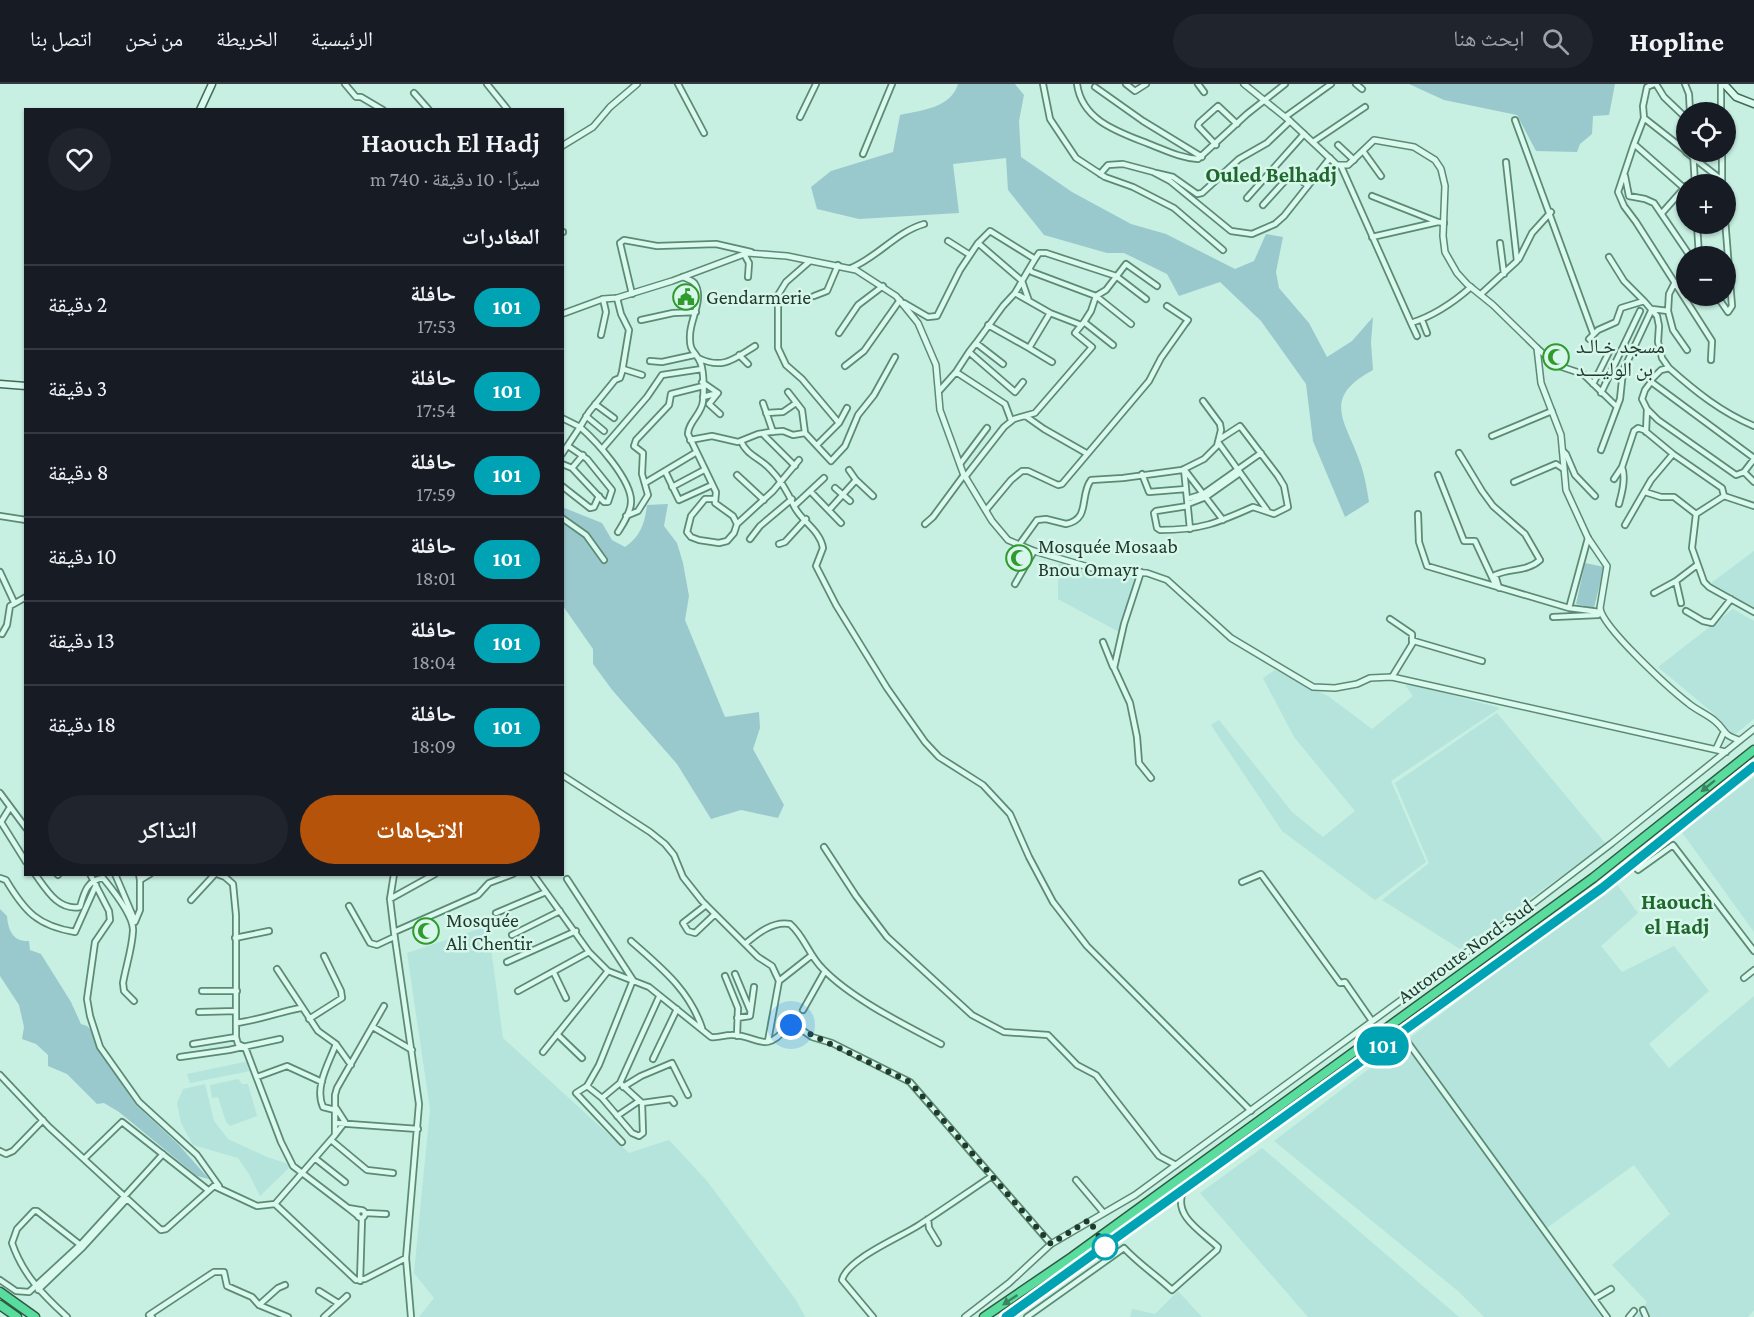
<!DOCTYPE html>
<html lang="ar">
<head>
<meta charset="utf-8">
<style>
	:root { --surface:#171b24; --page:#20242c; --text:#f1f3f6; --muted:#9ea1a6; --line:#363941; --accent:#b45309 }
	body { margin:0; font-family:"Crimson Pro","Noto Naskh Arabic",serif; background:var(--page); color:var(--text); direction:rtl; height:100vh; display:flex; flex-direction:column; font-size:22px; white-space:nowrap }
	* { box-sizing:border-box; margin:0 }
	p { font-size:20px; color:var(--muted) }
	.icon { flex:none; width:33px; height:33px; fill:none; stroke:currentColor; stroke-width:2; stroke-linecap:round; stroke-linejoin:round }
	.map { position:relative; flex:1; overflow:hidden; direction:ltr }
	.drawer { position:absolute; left:24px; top:24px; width:540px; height:768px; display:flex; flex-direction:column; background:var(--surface); border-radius:0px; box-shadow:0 2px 4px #0004; direction:rtl }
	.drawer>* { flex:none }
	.badge { padding:0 12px; border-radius:20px; font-size:21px; line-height:39px }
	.controls { position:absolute; left:1676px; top:18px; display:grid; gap:12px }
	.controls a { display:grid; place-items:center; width:60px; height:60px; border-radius:50%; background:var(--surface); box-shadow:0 2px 4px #0004; font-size:30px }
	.you { position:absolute; width:30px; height:30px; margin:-15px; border:4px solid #fff; border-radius:50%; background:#1a73e8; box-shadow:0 0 0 9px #1a73e833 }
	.map>.badge { position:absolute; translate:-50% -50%; box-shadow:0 0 0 3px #fff }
	h2 { padding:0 24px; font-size:22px; line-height:54px }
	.round { display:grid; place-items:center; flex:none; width:63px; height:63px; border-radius:32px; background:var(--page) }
	.summary { display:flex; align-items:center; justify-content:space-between; height:102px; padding:0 24px }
	h1 { font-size:28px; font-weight:600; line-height:45px }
	.action { display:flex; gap:12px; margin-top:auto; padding:12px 24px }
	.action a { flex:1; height:69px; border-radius:36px; background:var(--accent); color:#fff; font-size:24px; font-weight:600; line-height:69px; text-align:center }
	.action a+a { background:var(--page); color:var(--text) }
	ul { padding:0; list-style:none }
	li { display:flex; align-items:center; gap:18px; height:84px; padding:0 24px; border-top:2px solid var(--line) }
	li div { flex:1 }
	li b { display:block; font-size:22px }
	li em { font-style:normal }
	li .badge { min-width:66px; font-weight:700; text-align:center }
	header { display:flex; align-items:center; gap:36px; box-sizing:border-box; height:84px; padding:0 30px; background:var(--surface); border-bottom:2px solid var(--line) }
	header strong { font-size:28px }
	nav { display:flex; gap:33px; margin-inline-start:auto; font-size:21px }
	.search { width:420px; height:54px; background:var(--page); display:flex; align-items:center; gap:15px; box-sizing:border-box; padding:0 21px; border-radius:33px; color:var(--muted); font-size:22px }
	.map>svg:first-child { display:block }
</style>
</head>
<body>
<header>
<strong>Hopline</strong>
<div class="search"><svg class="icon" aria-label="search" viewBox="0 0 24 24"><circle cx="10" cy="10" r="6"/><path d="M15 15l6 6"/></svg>ابحث هنا</div>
<nav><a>الرئيسية</a><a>الخريطة</a><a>من نحن</a><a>اتصل بنا</a></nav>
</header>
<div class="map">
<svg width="1754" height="1233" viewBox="0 0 1754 1233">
	<rect width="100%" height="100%" fill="#c7efe2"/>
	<!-- farmland -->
	<path fill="#b4e4db" d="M1754,467V523L1711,499Z
		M1066,478L1117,492L1136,493L1119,548L1058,515V480Z
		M1733,525L1754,537V635L1734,651L1713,629L1658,583Z
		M1275,586L1328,612L1372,645L1413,612L1405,601L1419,602L1500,624L1391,697L1426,778L1375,816L1282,747L1211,641L1219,636L1292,728L1323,753L1355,727L1294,653L1263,594Z
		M1497,629L1606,760L1460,865L1382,816L1429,779L1395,699Z
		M1754,693V848L1681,747Z
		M1615,798L1638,829L1601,862L1622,888L1674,862L1709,907L1649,960L1669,984L1754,912V1226L1748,1233H1637L1647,1218L1612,1181L1670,1130L1634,1081L1541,1148L1601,1233H1484L1458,1207L1274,1057Z
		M488,842L503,954L629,1069L669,1056L707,1097L796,1216L805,1233H419L434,1214L414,1189L430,1025L407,869Z
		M249,977L252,982L250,987L190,999L187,990Z
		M238,995L242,1000H248L257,1032L230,1042L226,1038L218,1013L212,1014L210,1001Z
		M205,1000L214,1037L228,1055L267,1073L292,1081L260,1112L249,1090L238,1074L193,1061L181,1039L177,1019L183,1005Z
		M1262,1064L1459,1233H1308L1200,1109Z
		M1178,1207L1202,1233H1130L1132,1225L1155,1230Z"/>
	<!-- green -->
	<path fill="#9ac9cd" d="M958,0H1015L1024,11L1019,37L1021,73L1072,108L1131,140L1166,150L1235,185L1254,177L1266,150L1283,153L1276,188L1279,204L1309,239L1327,273L1352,257L1373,233L1371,258L1373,286C1319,315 1347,338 1361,381C1365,393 1367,406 1369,418L1345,433L1313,357L1306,300L1261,237L1220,198L1179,212L1167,190L1124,169H1107L1044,151L1008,106L1006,74L953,80L959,129L859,135L817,125L811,103L831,87L893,68L900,31C922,26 951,24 958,0Z
		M1409,0H1615L1609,31L1593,32L1592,50L1580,60L1577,68L1536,67L1517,31L1444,16Z
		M668,420L664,442L677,459L683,479L689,512L685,536L725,633L759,628L760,644L753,665L784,721L778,734L741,726L711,735L677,680L613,607L593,580V565L563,522L562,423L602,439L612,456L625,463C640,453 645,439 647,421Z
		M1585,479L1604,483L1594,524L1576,520Z
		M0,825L7,832C8,846 13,858 29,857L30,866L41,870L71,918L81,940L87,942L90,945L97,963L136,1021L178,1060L209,1095L197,1092L119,1028L104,1019L97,1020L67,990L48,982V971L36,960L22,955L24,943L19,921L0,892Z"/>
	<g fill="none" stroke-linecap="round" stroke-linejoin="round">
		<!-- minor casing -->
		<g stroke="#5c8b74" stroke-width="8">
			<path id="minor" d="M345,0L356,13H361L383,26
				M487,0L508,26
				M678,0L704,49
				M1043,0L1050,35L1076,74L1105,93L1133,103L1174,124L1223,166
				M1077,0C1082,37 1119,48 1149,60C1165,66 1180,74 1198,75L1247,30L1285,0
				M1126,0L1135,7L1146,0
				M1198,0L1204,8
				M1356,0L1362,5
				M1656,0L1664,13L1686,34
				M1685,0L1689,10L1690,28
				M1721,0V28
				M1095,3L1143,37L1202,73
				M414,9L429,26
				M800,33L816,0
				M1285,33L1331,0
				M1644,34L1643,22L1647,3L1654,0
				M1515,36L1593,249
				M1313,58L1365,23
				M1634,60L1618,108L1624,122L1636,138L1712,257L1711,276
				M1216,61L1198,42L1199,39L1218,22L1237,40
				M1338,61L1354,76
				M1363,67L1381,92
				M1686,68L1722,96
				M1693,68L1695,100
				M1722,68V100
				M863,70L892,0
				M1341,82L1411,239
				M1156,89L1173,93L1197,110L1202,109L1239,75L1267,59L1290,37
				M1100,90L1108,81L1123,80L1153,88L1170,97L1231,147L1252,150L1275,140L1284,132L1330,74
				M1625,92L1629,112L1645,115L1654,119L1690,172
				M1684,104L1634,60L1644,34L1686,67
				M1372,112L1438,138
				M1247,114L1304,50
				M1263,121L1292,89L1308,102
				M1662,129L1686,102
				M1697,140L1699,172
				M562,148H563
				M1372,153L1438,138L1444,139
				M948,157L970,171
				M978,159L1022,197L1029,217L1050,229L1029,264L988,241
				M1500,159L1504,190
				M744,170L749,179L748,193
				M1609,173L1624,197L1644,217
				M1035,175L1039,169H1046L1116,192L1146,215
				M1519,175L1532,149L1551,128
				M810,177L786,198L778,211V264L786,281L802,295L839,339
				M851,184C878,173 896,148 924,140
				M683,193C687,195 693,196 695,200C704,215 690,236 690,251C689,270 696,266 701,280C704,290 704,307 703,317C702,330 688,338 688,350L716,408L715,419L733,432L737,440
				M632,210L620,159L624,156L657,162L716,160L751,168
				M1481,210L1517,177L1506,78
				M814,212L827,207L838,181
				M1717,212L1728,228L1732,222L1725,135
				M617,214L621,230L629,246L622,288L620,294L615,296L589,328L580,343C596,357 632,396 631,418C631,428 623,440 618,448
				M1029,217L1015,209L1029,185
				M904,219L928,233L937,232L960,186L978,159L990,147L1035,175L1029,185L1032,188L1096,212L1131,240
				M1652,225L1668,227L1669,210L1675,198
				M1668,227L1673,246L1687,266
				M1050,229L1081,241
				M641,236L673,229L696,228
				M1422,236L1427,249
				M839,249L858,221L883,202
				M601,251L606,228L603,215
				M1417,252L1411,239C1433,232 1454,218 1471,203
				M1589,255L1598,246L1616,238L1621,224L1644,217L1657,232L1659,242L1658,258L1662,274L1669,284
				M976,259L1003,222L1015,209
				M1113,261L1084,238L1091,227L1096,212L1106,206L1126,180L1157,202
				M1029,264L1052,278
				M1537,264L1556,281L1583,290L1617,323
				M969,268L976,259L1003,280
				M739,271L748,280
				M698,274C723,286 734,275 755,262
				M650,277L662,278L694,271
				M845,282L864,267L900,216
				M623,285L642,291
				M956,288L1005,320L1011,336
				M702,298L718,309L703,313
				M1651,298L1645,306L1642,315L1647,325L1658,336L1736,391L1744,388L1754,375
				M1593,300L1609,268
				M940,306L956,288L969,268L1015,308L1023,298
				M788,308L802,326L805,349L831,377L845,362L858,331L874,311L895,273
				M718,309L709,320L720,330
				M1601,309L1640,227
				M763,319L773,348
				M595,320L614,334
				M766,329L783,328L796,319
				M586,332L604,347
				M1027,333L1044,345L1086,369
				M562,334L580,343L562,370
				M1754,342C1721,328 1696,308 1669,284L1661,286L1650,297L1754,374
				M1646,348L1647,325
				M763,350L795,382
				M1492,352L1552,327
				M690,356L712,352L738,358L758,350L770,348L783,347L793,351L805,349
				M741,357C746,371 762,375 771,386C781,396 788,409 794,422C801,437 820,446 823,464L816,482L836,521L887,604L925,658L939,673L983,701L1010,730L1029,773L1053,818L1087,862L1251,1027
				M1218,358L1267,426
				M817,361L839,339L847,324
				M602,365L647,313L662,291L702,285
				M1601,366L1620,315L1623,287L1652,225
				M1563,367L1566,370L1575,391L1595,412
				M1459,369L1482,407L1493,422L1525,450L1540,476C1527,488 1510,484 1495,491L1499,504
				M562,380L572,384L604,418H608L612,406L587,375L568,362
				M960,380L987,344
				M572,384L583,371
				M1184,385L1223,436
				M1184,385L1190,445
				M849,386L856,396L873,412
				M665,387L679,416L712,401
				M1744,388L1754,398
				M1142,390L1149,408L1186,405
				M737,391L764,416
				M1438,391L1464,457H1475L1496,502
				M965,393L1004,343L1014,335L1035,329L1092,263L1075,249L1084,238
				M1614,395L1622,383L1634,347L1638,344L1644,346L1673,370L1722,404L1724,412L1754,422
				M1514,398L1556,380L1562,384
				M645,399L695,369
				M562,402L590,424L594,423L599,412
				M672,403L704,386
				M835,404L850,417
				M810,407L841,439
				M1645,408L1661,413H1674L1696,430
				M1724,412L1696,430L1692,464L1704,498L1709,503L1754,528
				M715,415H705L691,432L687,448L691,453L699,456L719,459L727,457L734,449L737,440L773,407L799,376
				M1187,415L1203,410L1261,369
				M1188,420L1206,413L1240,389
				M1619,420C1622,409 1626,394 1622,383
				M794,422L824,394
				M1188,422L1156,427L1154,429L1157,444L1160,446C1201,446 1217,439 1253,423L1274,430L1288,423L1284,402L1278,392L1240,342L1220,355
				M829,426L856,396
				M986,426L1011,396L1022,387H1028L1058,401L1062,400L1149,297L1161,274L1185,240L1188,236L1167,222
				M1418,430L1419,458L1427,482L1569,524
				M0,432L26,436
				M626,432L638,427L648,411L642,390L643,369L634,362L636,356L669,321L671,310L703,302
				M562,434L586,451L604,476
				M925,440L933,433L964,391
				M1625,441L1651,396L1673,370
				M1588,454L1569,524L1600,528
				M750,455L760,442L792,415
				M779,460L785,458L806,435
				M1019,461L1037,436L1046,435L1066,440C1091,435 1079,412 1091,396L1123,394L1182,386L1204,375L1217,362L1221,346L1220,340L1203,317
				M0,488L14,518
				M1141,488L1124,540L1114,584L1130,619L1137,653L1139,679L1151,694
				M1676,497L1681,519
				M1015,500L1034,467
				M1654,509L1676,497L1697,481
				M1686,527L1703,537L1712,539L1731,515
				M1553,533L1598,531
				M1390,535L1412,550V558
				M2,550L7,541L10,522L26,513
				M1103,558L1113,583
				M1392,593L1414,557L1482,577
				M562,691L650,748L665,760L674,771L683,793L702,817L758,873L772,882L779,897L768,957
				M0,709L26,744
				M9,725L1,738L26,778
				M824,763L856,812L887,853L972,931L1004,948L1048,951L1077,981L1096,991L1159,1072L1176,1081
				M1632,780L1638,786L1673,761L1754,867
				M35,790C46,805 58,827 80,823C84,809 87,796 103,794C112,805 134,833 133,847C132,865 126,882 123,899L124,907L134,917
				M57,790L58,791
				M90,790L109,827L110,836L95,858L87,915L90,932L100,963L139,1018L197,1071L219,1102
				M115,790L135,837
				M139,790L140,796L150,790
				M217,790L225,793L233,800L236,831V953L238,960L245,963L281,1058L293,1082L348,1124
				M394,790L390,815L394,848L419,1020L406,1174L411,1233
				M533,790L589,868L608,887L649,903L711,953C718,954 724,951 731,951C757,950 764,972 787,943L795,941L812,953L832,959L910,998L1051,1160
				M0,794L6,796C25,828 38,842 75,848L96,801
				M567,795L633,896L599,981L587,1002L602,1014L620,999
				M1242,798L1261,790L1340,899L1345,898L1372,937
				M390,815L435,790
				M191,816L215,790
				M706,821L683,839L688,847L695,849L715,830
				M349,822L370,859L377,861L394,853
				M496,829L546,808
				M135,838L140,826V796
				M394,848L478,811L489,799L513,790
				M512,851L560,827
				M235,854L269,847
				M631,857C660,883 689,905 702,944
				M745,860C758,849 773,837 790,840C805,853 809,872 823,885C852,915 905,941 941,960
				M507,878L576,847
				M277,885L318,947L336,960L351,981
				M554,889L566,914
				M735,890L750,926
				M725,892L738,924L737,952
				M1744,894L1754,886
				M779,897L812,871
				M202,907H237
				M518,907L589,868
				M659,913L620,999L642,1019L671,1015L674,1019
				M803,926L825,887
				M199,928L236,927
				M737,934L750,932L754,903
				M309,935L342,914L341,907L324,872
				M236,939C259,936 279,928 301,924
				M373,943L412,966
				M1401,949L1607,1233
				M557,950L582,974
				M193,960L236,953
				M543,968L608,887
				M180,973L229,966L280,955
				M653,975L677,925
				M0,991L49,1043L161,1146L166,1145L214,1102L257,1122L275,1120L335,1051V1011L337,1004L384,922
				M257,993L287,982L322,998
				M587,1002L576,1009L622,1058
				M623,1003L641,992L672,979L688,1011
				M602,1014L632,1049L639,1052L643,1049L642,1019
				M335,1026L323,1023C314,1003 329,979 336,960
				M617,1032L639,1017
				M335,1039L418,1045
				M335,1051L345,1038L336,1024
				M331,1056L367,1086L393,1089
				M0,1067L6,1070L13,1067L43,1036
				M84,1075L122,1038L208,1106
				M316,1075L345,1098
				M1076,1096L1103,1128
				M275,1120L356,1196L365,1195L406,1174
				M357 1130a4 4 0 1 1 8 0a4 4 0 1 1-8 0Z
				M365,1129L386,1130
				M358,1132L348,1124L360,1126
				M928,1135L929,1144L938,1159
				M0,1196L16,1207L29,1208L81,1160L163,1070
				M360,1197L362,1134
				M38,1206L83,1163L126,1116
				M319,1207L338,1219
				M1594,1215L1611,1205
				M259,1221L278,1204L285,1201
				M1643,1226L1646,1233
				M67,1233C43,1211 23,1191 12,1159L17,1145L34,1127H37L83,1163
				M152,1233L149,1231L214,1188H224L227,1202L252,1213L259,1221L288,1233
				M324,1233L347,1212
				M873,1233L842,1196C847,1175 901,1153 919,1141C944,1125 968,1108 992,1092
				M1027,1233L1124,1164C1139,1180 1156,1191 1172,1206L1217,1166L1218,1163C1202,1148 1173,1132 1183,1108
				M1629,1233L1634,1227"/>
		</g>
		<!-- tertiary casing -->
		<g stroke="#5c8b74" stroke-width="8">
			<path id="tertiary" d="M1244,0L1290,37L1337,81H1348L1374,56L1414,63L1435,76L1441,85L1445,102L1443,152L1445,168L1457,189L1467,200L1493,221L1537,264L1541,299L1561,351L1566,406L1588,454L1607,482L1600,524C1602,543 1670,605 1688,619C1696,626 1707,630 1715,637C1727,647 1721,650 1739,656
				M562,62L593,43L610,23L637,0
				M562,230L603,215L617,214L672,197L747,169L787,172L856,186L896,212L918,239L936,281L940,326L963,389L992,437L1008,456L1034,467L1102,487L1147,489L1167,496L1231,554L1313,603L1335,604L1357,600L1370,594L1392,593L1726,668
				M1716,665L1723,650
				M965,1233L1009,1199L1051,1160L1135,1111L1535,818L1612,759L1754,645"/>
		</g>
		<!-- secondary casing -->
		<g stroke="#3f6c55" stroke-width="9">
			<path id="secondary" d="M1724,0L1736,13L1754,20
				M200,26L212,0
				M0,300L26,302"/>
		</g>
		<!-- motorway casing -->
		<g stroke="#305942" stroke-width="11">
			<path id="motorway" d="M0,1208L35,1233
				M0,1221L17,1233
				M984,1233L1072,1173L1593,794L1754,666
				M1006,1233L1602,804L1754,682"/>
		</g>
		<!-- minor -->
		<use href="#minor" stroke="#daf9ef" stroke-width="4.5"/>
		<!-- tertiary -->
		<use href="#tertiary" stroke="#daf9ef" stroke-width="5"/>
		<!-- secondary -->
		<use href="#secondary" stroke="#daf9ef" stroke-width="6"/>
		<!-- motorway -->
		<use href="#motorway" stroke="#59dd9f" stroke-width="8"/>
	</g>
	<!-- one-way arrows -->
	<defs><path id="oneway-solid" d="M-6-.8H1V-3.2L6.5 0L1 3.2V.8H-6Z" transform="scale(1.5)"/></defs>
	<g fill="#3a8460">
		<use href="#oneway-solid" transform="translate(1708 702) rotate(141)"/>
		<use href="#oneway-solid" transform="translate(1010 1216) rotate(146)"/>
	</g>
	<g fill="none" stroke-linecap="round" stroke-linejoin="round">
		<!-- line casing -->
		<g stroke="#fff" stroke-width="14">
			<path id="line" d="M1006,1233L1602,804L1754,682"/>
		</g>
		<!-- line -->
		<use href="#line" stroke="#00a3b4" stroke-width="9"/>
		<!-- walk -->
		<path stroke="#203b2c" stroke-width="6" stroke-dasharray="0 10.8" d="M791,941L910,998L1051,1160L1089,1136L1105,1163"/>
	</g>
	<!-- icons -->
	<defs>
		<g id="civic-ring" transform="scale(1.35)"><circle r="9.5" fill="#d7f6ec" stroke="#309a2c" stroke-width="1.5"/><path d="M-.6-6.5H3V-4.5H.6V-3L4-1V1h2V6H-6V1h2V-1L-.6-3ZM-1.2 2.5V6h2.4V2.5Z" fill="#309a2c"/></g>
		<g id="mosque-ring" transform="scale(1.35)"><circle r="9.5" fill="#d7f6ec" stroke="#309a2c" stroke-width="1.5"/><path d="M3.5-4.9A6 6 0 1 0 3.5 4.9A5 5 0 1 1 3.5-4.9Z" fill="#309a2c"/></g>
	</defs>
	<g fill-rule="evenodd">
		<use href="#civic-ring" x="686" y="213"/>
		<use href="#mosque-ring" x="1556" y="273"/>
		<use href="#mosque-ring" x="1019" y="474"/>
		<use href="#mosque-ring" x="426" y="847"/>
	</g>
	<!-- markers -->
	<circle fill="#fff" stroke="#00a3b4" stroke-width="3" cx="1105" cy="1163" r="12"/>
	<g text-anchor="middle" stroke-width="5" stroke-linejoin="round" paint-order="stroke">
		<!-- poi labels -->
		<g font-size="20" fill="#203b2c" stroke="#d7f6ec" text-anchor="start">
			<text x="706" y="220">Gendarmerie</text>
			<text x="1576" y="269">مسجد خـالـد<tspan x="1576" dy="23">بن الوليــــد</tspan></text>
			<text x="1038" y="469">Mosquée Mosaab<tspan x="1038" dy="23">Bnou Omayr</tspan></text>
			<text x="446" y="843">Mosquée<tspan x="446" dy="23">Ali Chentir</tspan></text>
		</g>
		<!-- street labels -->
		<g font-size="20" fill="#203b2c" stroke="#d7f6ec">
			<text transform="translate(1465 867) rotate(-36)" y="7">Autoroute Nord-Sud</text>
		</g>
		<!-- quarter labels -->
		<g font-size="22" font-weight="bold" fill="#1f682c" stroke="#d7f6ec">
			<text x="1271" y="98">Ouled Belhadj</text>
			<text x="1677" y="825">Haouch<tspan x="1677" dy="25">el Hadj</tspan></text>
		</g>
	</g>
</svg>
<div class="controls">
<a><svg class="icon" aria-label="locate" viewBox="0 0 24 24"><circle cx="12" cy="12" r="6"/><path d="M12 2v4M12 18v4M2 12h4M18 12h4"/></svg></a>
<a>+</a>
<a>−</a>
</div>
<div class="you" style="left:791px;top:941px"></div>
<b class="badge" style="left:1383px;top:962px;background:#00a3b4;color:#fff">101</b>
<section class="drawer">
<div class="summary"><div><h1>Haouch El Hadj</h1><p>سيرًا · 10 دقيقة · 740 m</p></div><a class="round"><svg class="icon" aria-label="heart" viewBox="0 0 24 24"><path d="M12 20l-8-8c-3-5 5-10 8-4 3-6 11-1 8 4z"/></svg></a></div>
<h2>المغادرات</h2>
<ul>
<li><span class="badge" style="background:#00a3b4;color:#fff">101</span><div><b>حافلة</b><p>17:53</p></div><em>2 دقيقة</em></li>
<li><span class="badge" style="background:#00a3b4;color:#fff">101</span><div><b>حافلة</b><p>17:54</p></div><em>3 دقيقة</em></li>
<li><span class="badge" style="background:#00a3b4;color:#fff">101</span><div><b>حافلة</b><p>17:59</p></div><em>8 دقيقة</em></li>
<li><span class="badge" style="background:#00a3b4;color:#fff">101</span><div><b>حافلة</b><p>18:01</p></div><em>10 دقيقة</em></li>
<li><span class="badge" style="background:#00a3b4;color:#fff">101</span><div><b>حافلة</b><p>18:04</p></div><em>13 دقيقة</em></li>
<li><span class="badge" style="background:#00a3b4;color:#fff">101</span><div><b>حافلة</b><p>18:09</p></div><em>18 دقيقة</em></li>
</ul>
<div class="action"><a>الاتجاهات</a><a>التذاكر</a></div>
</section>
</div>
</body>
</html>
